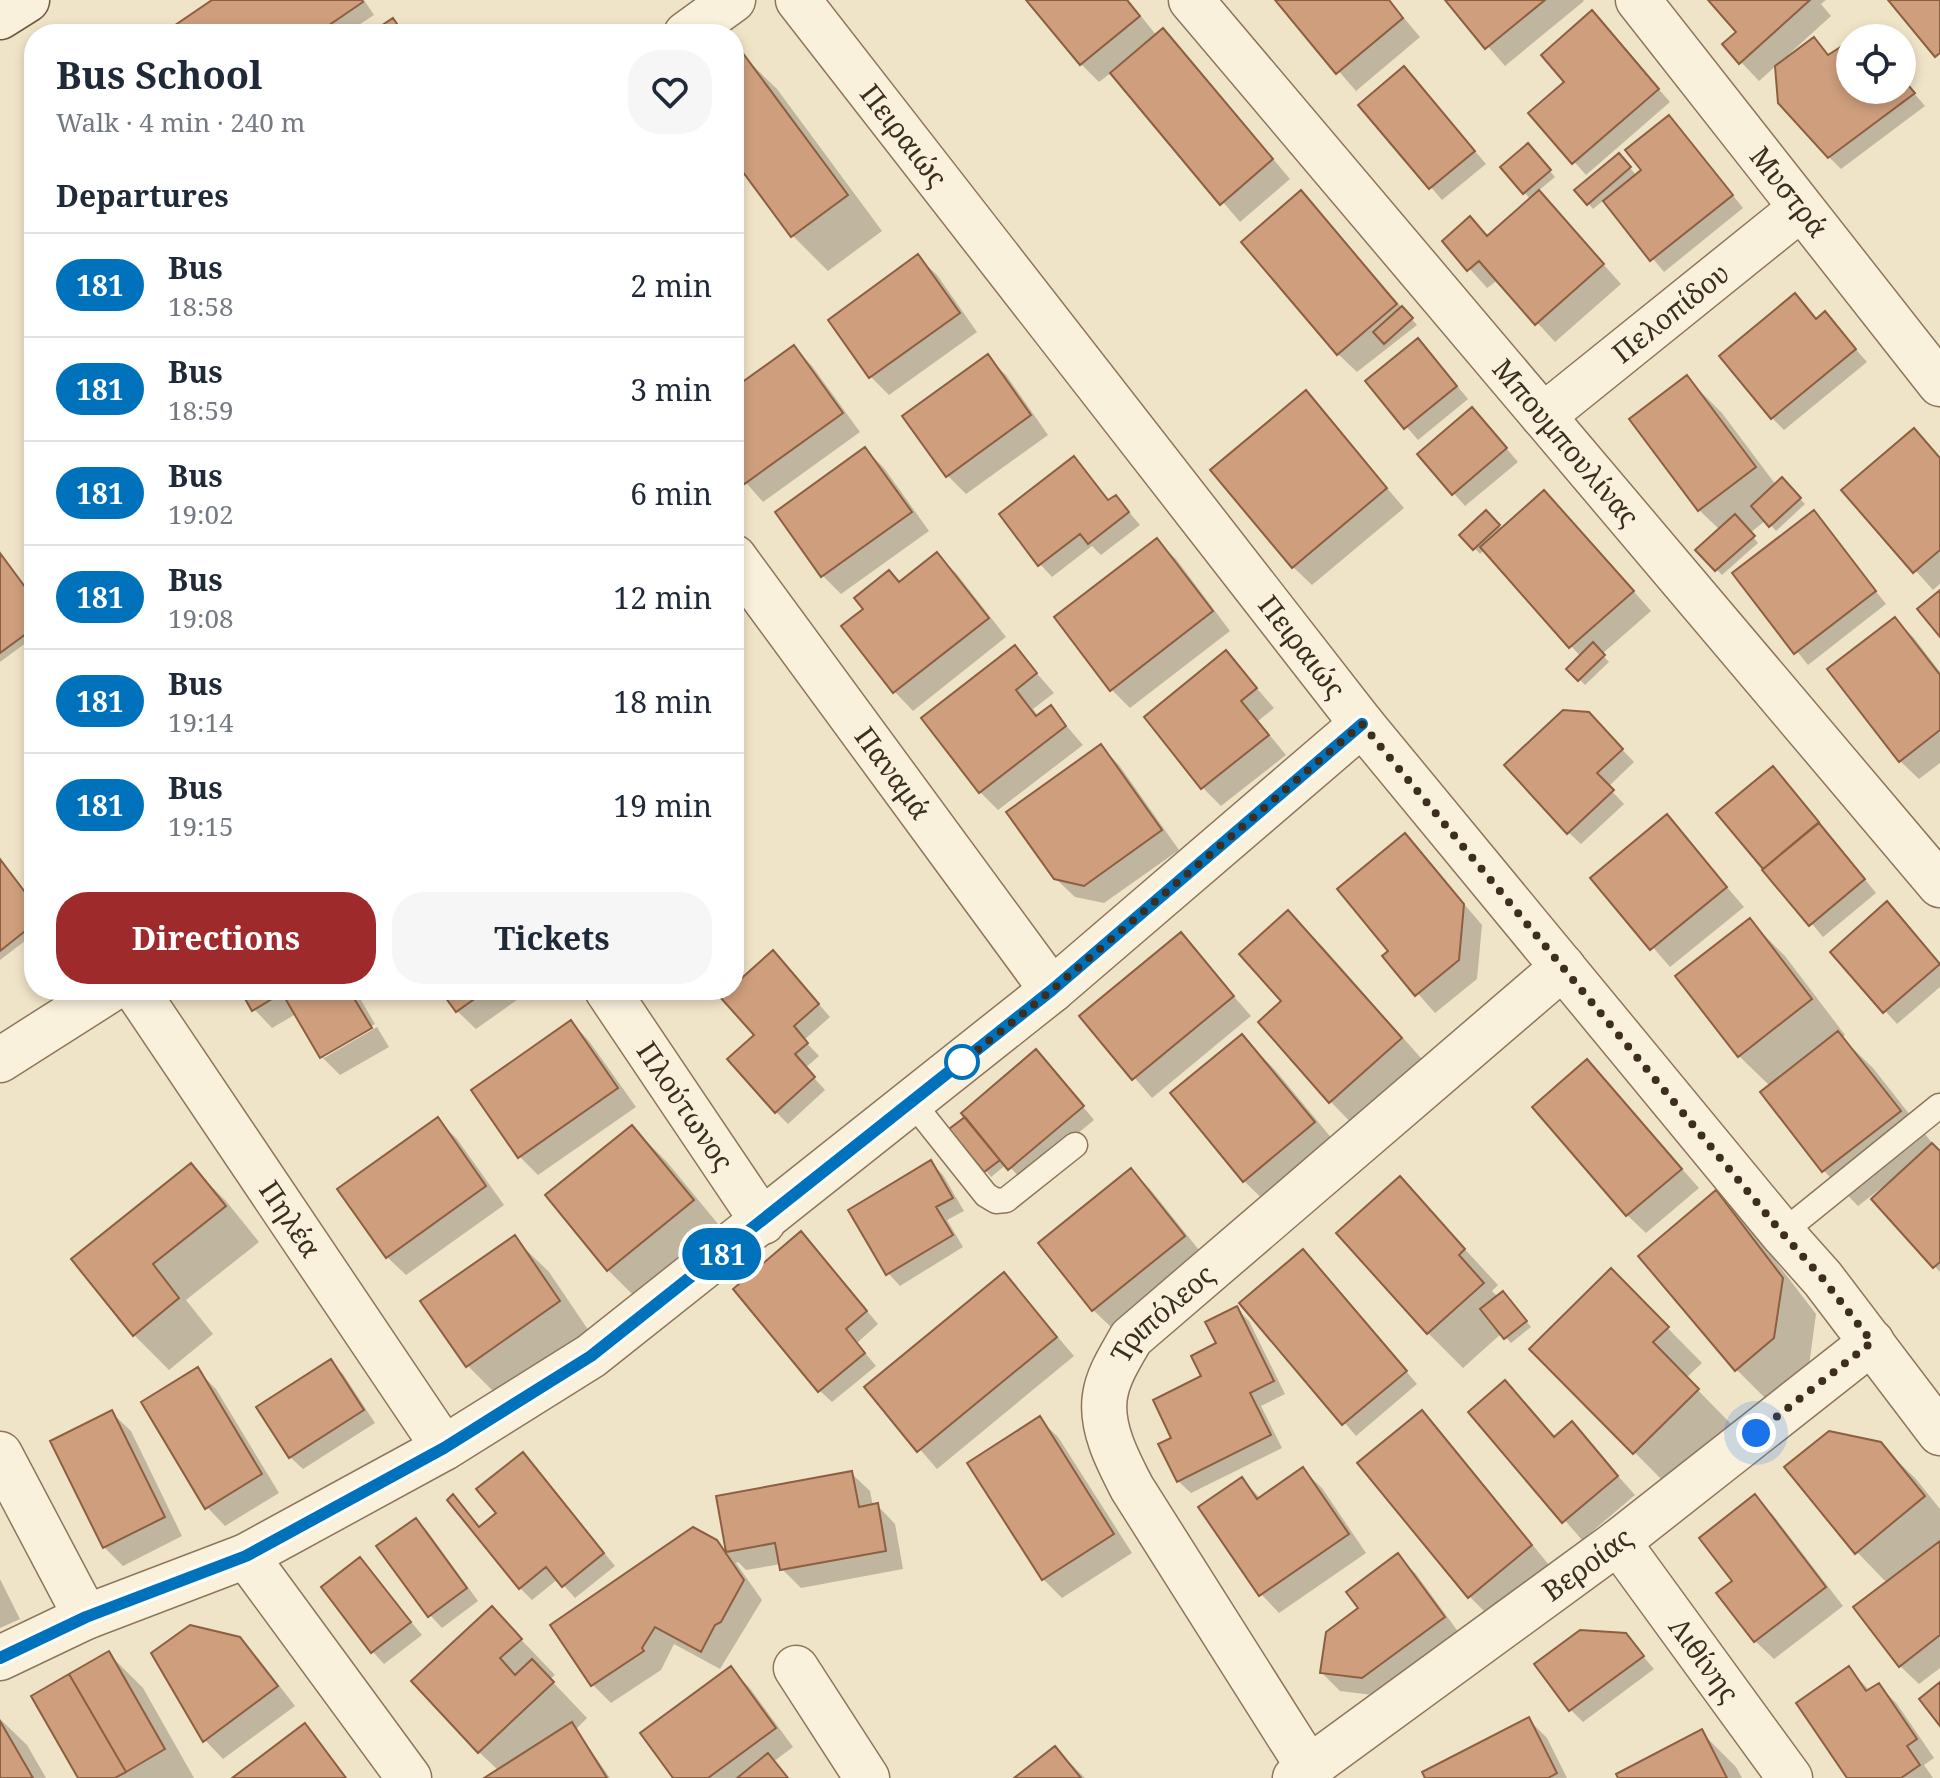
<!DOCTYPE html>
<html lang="en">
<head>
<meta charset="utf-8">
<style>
	:root { --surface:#fff; --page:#f6f6f7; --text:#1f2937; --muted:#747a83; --line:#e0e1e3; --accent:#9e2a2b }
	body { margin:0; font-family:"Noto Serif",serif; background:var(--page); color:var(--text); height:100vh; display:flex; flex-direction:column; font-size:30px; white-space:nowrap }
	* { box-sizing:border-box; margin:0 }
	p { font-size:26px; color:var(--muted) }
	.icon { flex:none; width:44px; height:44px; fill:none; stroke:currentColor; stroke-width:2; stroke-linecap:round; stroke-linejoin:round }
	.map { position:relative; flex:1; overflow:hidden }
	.panel { position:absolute; left:24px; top:24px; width:720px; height:976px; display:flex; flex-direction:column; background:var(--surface); border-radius:32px; box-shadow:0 4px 12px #0003 }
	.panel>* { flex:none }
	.badge { padding:0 16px; border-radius:26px; font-size:28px; line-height:52px }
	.controls { position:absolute; left:1836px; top:24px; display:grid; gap:16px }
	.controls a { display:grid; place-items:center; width:80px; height:80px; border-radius:50%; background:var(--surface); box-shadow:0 4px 12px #0003; font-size:40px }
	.you { position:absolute; width:40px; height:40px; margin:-20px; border:6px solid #fff; border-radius:50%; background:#1a73e8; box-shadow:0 0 0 12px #1a73e833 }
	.map>.badge { position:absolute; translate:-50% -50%; box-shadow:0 0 0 4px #fff }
	h2 { padding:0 32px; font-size:30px; line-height:72px }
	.round { display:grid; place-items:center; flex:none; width:84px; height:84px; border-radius:32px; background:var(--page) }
	.headline { display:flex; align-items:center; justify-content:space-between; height:136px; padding:0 32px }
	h1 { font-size:38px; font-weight:700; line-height:60px }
	.button { display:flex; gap:16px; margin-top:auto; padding:16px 32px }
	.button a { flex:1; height:92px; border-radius:32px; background:var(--accent); color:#fff; font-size:32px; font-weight:700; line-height:92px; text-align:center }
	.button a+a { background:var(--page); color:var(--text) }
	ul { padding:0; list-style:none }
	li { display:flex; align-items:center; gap:24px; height:104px; padding:0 32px; border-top:2px solid var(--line) }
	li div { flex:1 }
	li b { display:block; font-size:30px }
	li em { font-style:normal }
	li .badge { min-width:88px; font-weight:700; text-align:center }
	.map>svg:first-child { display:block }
</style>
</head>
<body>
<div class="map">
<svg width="1940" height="1778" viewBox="0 0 1940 1778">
	<rect width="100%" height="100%" fill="#f0e4c8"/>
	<!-- shadow -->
	<path fill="#0003" d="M216,0H364L374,15L345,34H165Z
		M1029,0H1128L1157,36L1163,31L1181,49L1290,179L1240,222L1112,72L1099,82L1081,64Z
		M1277,0H1389L1420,37L1356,91Z
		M1448,0H1583L1584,1L1505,66Z
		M1711,0H1826L1821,4L1831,16L1788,55L1790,57L1814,39L1830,56L1850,44V90H1902V79L1925,106L1841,169L1829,157L1777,65L1759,81L1741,62L1739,32Z
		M1604,25L1670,102L1586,175L1531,113L1567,82Z
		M742,55L777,89L882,231L828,271L793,236L734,156V61Z
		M1416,81L1486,164L1442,200L1360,105Z
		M1681,130L1743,208L1664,272L1604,200L1593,209L1588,203L1624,161L1637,176Z
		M1533,151L1555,177L1538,191L1621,284L1555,342L1498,280L1487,288L1445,241L1470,219L1488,237L1531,200L1503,167Z
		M1319,212L1417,325L1357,372L1338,354Z
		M918,257L937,275L977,332L889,395L871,377L830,320Z
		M1825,314L1867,362L1784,430L1772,418L1817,320Z
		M794,347L812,366L860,432L763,502L734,469V390Z
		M1430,353L1468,399L1418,440L1368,382Z
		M987,357L1006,375L1048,435L966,494L948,476L905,416Z
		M1687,378L1722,413L1776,485L1782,480L1805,504L1776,531L1766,520L1750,533L1758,543L1722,575L1698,550L1720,530L1699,510Z
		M1305,392L1404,508L1312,585L1293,567Z
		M1484,422L1518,462L1465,506L1419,454Z
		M1914,430L1940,458V584L1933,590L1844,490Z
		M865,449L884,468L929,531L841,594L823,576L778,512Z
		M1074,458L1110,501L1116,497L1140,525L1101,555L1092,546L1052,577L1040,564Z
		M1563,511L1651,611L1602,654L1609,662L1585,685L1569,669L1581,657L1485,549L1480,554L1462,535L1486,513L1503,530Z
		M1814,513L1886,604L1808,665L1735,573Z
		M1157,541L1176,559L1230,631L1130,708L1111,689Z
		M0,554L34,600V637L0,662Z
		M937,555L956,573L1006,637L913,711L895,692L844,627Z
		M1895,619L1914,638L1940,672V763L1919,779L1900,761Z
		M1015,648L1054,693L1033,709L1039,717L1051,708L1083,745L998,810L980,792Z
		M1226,653L1274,708L1258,721L1286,755L1221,806L1203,788Z
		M1601,727L1634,762L1608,787L1624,804L1581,844L1568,832Z
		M1101,747L1119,765L1179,850L1104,903L1075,897L1055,878Z
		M1785,781L1876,893L1823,937L1719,813Z
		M1667,817L1744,907L1670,967L1593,878Z
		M1405,835L1482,925L1477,979L1435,1013L1385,956L1391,952Z
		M0,861L34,905V934L0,960Z
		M1288,912L1323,947L1435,1074L1365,1137L1331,1102L1260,1022L1284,1001Z
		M1899,916L1940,963V987L1897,1024L1832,952Z
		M1750,921L1785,956L1845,1035L1842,1038L1873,1068L1940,1153V1272L1874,1200L1886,1188L1884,1186L1858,1206L1824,1171L1763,1092L1770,1086L1739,1056L1678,977Z
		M1180,935L1251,1016L1152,1098L1082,1017Z
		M785,965L830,1017L804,1040L819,1056L805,1068L825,1090L788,1124L776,1112L757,1035L731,990Z
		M243,990H355L375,1024L324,1053V1058L377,1027L389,1047L340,1075L322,1057L296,1014L272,1028L254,1009Z
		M443,990H531L476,1029L457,1011Z
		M665,990H677L671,996Z
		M571,1022L589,1041L636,1107L538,1175L520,1157L474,1091Z
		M1242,1036L1276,1071L1348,1158L1279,1215L1244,1181Z
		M1587,1062L1699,1188L1646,1233L1627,1215Z
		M1048,1064L1094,1120L1022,1180L1007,1164L991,1177L952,1129Z
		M438,1120L457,1139L504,1205L406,1275L387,1257Z
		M632,1127L667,1162L728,1236L643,1305L608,1270Z
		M931,1163L943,1175L964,1211L947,1220L963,1247L900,1286L888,1273Z
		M191,1166L226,1201L259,1242L186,1300L213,1334L169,1370L134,1335L74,1259Z
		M1131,1170L1150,1189L1203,1255L1112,1328L1093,1310Z
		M1400,1179L1498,1285L1492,1291L1498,1297L1508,1299L1531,1327L1511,1343L1502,1333L1463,1368L1428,1333L1339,1233Z
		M1716,1193L1750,1228L1816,1314L1808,1373L1771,1404L1737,1370Z
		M514,1238L549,1272L593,1337L502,1400L468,1366Z
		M813,1246L878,1324L857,1343L876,1366L832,1402L819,1390Z
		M1315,1264L1417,1384L1356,1436L1242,1303Z
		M1004,1274L1074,1356L937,1469L867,1388Z
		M1646,1306L1702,1363L1686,1378L1732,1425L1669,1487L1532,1349Z
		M1237,1309L1249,1321L1285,1394L1261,1406L1282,1448L1191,1493L1178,1481L1173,1439Z
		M331,1362L343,1374L375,1423L303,1469L290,1457L259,1408Z
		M197,1370L216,1389L279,1493L225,1526L207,1507Z
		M1505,1383L1555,1438L1572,1424L1635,1495L1582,1540L1471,1412Z
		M1421,1412L1440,1431L1549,1565L1488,1615L1469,1596Z
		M112,1413L131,1431L182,1536L123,1566L104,1547Z
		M1039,1419L1058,1437L1132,1553L1062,1598L1043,1579Z
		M1880,1444L1916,1479L1940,1509V1668L1919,1684L1900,1666L1887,1583L1857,1552Z
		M523,1454L615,1566L575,1598L558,1579L532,1600L520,1588L465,1509L480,1529L499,1514Z
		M1303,1470L1322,1488L1366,1553L1279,1613L1261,1594L1242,1479L1261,1499Z
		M851,1473L870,1491L873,1506L877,1505L895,1524L903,1569L801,1588L782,1569L781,1564L746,1570L738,1562L736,1563L762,1600L720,1669L674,1644L661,1670L611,1703L593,1685L552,1625L716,1542L728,1554L719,1497Z
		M1755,1497L1773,1515L1843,1606L1774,1659L1755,1641L1735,1581Z
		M416,1520L428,1532L478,1601L442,1628L430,1615Z
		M1398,1556L1416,1574L1462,1637L1381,1696L1340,1691L1322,1673L1361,1608Z
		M360,1560L422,1635L384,1664L372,1651Z
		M0,1579L20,1619L0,1628Z
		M492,1609L555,1675L550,1679L587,1718L576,1729L610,1778H488L499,1771L479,1752Z
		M1625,1635L1654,1669L1583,1722L1571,1710L1537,1664Z
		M239,1639L258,1658L295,1706L223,1759L205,1740Z
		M108,1653L143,1688L194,1778H80Z
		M730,1669L749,1687L793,1747L773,1762L788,1778H676Z
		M1849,1669L1870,1691L1879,1685L1897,1704L1934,1758L1924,1765L1933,1778H1849Z
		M0,1719L27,1745L46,1778H0Z
		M1528,1719L1547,1738L1567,1778H1427Z
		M305,1726L347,1778H235Z
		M1701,1732L1736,1767L1742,1778H1621Z
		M1055,1748L1085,1778H1018Z"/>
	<!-- building -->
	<path fill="#cf9f7d" stroke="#8d5f41" stroke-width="2" d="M212,0H362L363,2L316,34H162Z
		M1026,0H1127L1140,16L1080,65Z
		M1275,0H1389L1403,18L1336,74Z
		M1445,0H1545L1485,49Z
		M1708,0H1810L1739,64L1722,44L1736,32Z
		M1888,0H1940V53L1935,57Z
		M1592,10L1659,89L1572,164L1528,113L1564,82L1541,55Z
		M393,18L404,34H369Z
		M1163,28L1273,159L1220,205L1110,73Z
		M1814,37L1828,55L1850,41V90H1902V78L1915,93L1828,158L1778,103L1775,66Z
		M742,52L848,195L791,237L734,160V59Z
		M1404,66L1475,151L1429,189L1358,105Z
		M1669,115L1733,195L1650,261L1603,201L1641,170L1625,150Z
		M1528,143L1551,170L1523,194L1500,167Z
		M1619,153L1631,167L1587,205L1574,190Z
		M1301,190L1397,304L1337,355L1241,242Z
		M1539,190L1604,264L1535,325L1479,261L1467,271L1442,241L1470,216L1487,236Z
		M918,254L960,313L869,378L828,320Z
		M1795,293L1816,319L1825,311L1856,349L1771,419L1719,356Z
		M1402,306L1413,318L1384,344L1373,332Z
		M1418,338L1457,386L1404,429L1365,381Z
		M794,345L843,413L743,485L734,472V388Z
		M988,354L1031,415L946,477L902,416Z
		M1687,375L1756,467L1698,511L1629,419Z
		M1306,390L1387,488L1292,568L1210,470Z
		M1472,407L1507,448L1452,495L1417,454Z
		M1914,428L1940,458V550L1913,573L1841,490Z
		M865,447L912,512L821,577L775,512Z
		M1074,456L1108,500L1116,495L1129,512L1088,544L1080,534L1038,566L999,514Z
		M1782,477L1801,498L1769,527L1751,506Z
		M1544,490L1634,591L1569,648L1480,547Z
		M1486,510L1500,525L1473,550L1459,535Z
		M1814,510L1876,591L1794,654L1732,573Z
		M1735,514L1755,536L1715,571L1695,550Z
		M1157,538L1213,611L1110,691L1054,617Z
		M937,552L989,618L893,693L841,626L863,609L854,598L889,570L899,582Z
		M0,553L34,599V628L0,653Z
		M1940,590V637L1917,609Z
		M1895,617L1940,675V730L1899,762L1827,669Z
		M1593,642L1605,655L1578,681L1566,669Z
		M1015,645L1037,673L1016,690L1036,716L1051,705L1066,726L979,793L921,718Z
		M1226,650L1257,688L1241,701L1269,735L1201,789L1144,717Z
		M1563,710L1589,712L1623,749L1597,773L1614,790L1567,834L1504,765Z
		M1101,744L1162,830L1084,886L1054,879L1006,812Z
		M1773,766L1819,822L1763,869L1716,813Z
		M1667,814L1727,887L1650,950L1590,878Z
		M1819,823L1865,879L1809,926L1762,870Z
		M1405,833L1464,904L1459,960L1415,996L1382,956L1388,951L1337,889Z
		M0,859L34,904V924L0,951Z
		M1887,901L1940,964L1883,1013L1830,952Z
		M1288,910L1402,1038L1329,1103L1258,1022L1281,1001L1239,954Z
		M1750,918L1812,999L1738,1057L1675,976Z
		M1181,932L1234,996L1132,1080L1079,1016Z
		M773,950L819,1004L794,1026L808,1043L795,1054L815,1077L775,1113L727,1059L754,1035L720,997L728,990H734V985Z
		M240,990H349L372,1028L320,1058L282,993L252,1011Z
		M440,990H487L456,1012Z
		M571,1020L618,1088L518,1158L471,1090Z
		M1838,1031L1901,1111L1822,1172L1760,1092Z
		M1242,1034L1315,1122L1243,1182L1170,1093Z
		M1036,1049L1084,1106L1008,1170L961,1113Z
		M1587,1059L1682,1169L1626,1216L1532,1107Z
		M438,1117L486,1186L386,1258L337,1189Z
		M965,1117L1000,1160L984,1172L949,1129Z
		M632,1125L694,1200L607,1271L545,1195Z
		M1932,1143L1940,1151V1262L1933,1268L1871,1199Z
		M931,1160L953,1198L936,1207L953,1235L886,1275L848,1210Z
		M191,1163L226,1206L153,1264L179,1298L133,1336L71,1259Z
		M1131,1168L1185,1236L1092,1311L1038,1243Z
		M1400,1176L1465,1249L1459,1255L1484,1283L1427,1334L1336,1233Z
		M1716,1190L1783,1278L1774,1338L1735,1371L1638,1256Z
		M801,1231L867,1311L846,1329L865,1353L818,1392L733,1289Z
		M515,1235L560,1301L466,1367L420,1301Z
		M1303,1249L1407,1371L1342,1425L1239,1303Z
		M1611,1268L1669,1327L1653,1342L1699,1389L1633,1454L1529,1349Z
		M1004,1272L1057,1337L917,1452L864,1387Z
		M1503,1291L1527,1321L1504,1339L1480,1309Z
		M1237,1306L1274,1381L1250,1393L1271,1435L1177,1482L1158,1444L1171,1438L1153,1400L1201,1376L1191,1356L1216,1343L1205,1322Z
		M331,1359L364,1410L289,1458L256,1407Z
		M198,1367L262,1474L205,1509L141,1402Z
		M1505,1380L1554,1437L1572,1421L1618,1476L1562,1523L1468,1412Z
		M112,1410L165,1517L103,1548L50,1441Z
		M1422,1410L1532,1545L1468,1598L1357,1463Z
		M1040,1416L1114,1534L1042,1580L967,1463Z
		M1829,1431L1881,1442L1925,1496L1855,1554L1784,1467Z
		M523,1452L604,1553L562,1587L546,1567L519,1589L447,1500L453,1494L479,1527L496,1513L476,1489Z
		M1303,1467L1349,1534L1259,1596L1198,1507L1242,1477L1257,1499Z
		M852,1471L859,1507L878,1503L886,1551L780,1570L775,1543L726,1552L716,1496Z
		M1755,1494L1826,1587L1754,1642L1716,1593L1732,1581L1699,1538Z
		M416,1518L467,1588L428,1617L376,1546Z
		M693,1527L717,1540L744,1580L721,1622L715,1625L701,1652L655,1627L642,1648L644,1651L591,1686L550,1625Z
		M1940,1541V1635L1899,1667L1853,1607Z
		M1398,1553L1445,1617L1362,1678L1320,1673L1326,1632L1358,1608L1346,1592Z
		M360,1557L411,1622L371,1653L321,1587Z
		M492,1606L522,1639L500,1658L515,1675L532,1659L554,1682L478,1753L411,1681Z
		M190,1625L240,1637L278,1686L203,1742L151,1653Z
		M1580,1630L1626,1633L1644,1656L1569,1711L1534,1664Z
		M109,1651L165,1749L126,1772L69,1674Z
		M731,1666L776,1728L708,1778H673L640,1733Z
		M1849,1666L1866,1691L1879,1683L1917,1739L1907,1746L1920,1765L1901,1778H1847L1796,1703Z
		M69,1674L126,1772L115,1778H78L31,1696Z
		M1940,1682V1726L1919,1699Z
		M1529,1717L1557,1773L1548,1778H1425L1422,1772Z
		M0,1721L33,1778H0Z
		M572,1722L607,1778H484Z
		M305,1723L346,1778H232Z
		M1702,1729L1727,1778H1618L1616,1774Z
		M1055,1746L1081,1778H1014Z
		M768,1753L788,1778H737Z"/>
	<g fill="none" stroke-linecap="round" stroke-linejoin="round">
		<!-- service casing -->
		<g stroke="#8d765c" stroke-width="27">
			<path id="service" d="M912,1102L986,1195L996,1201L1006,1200L1075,1145
				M1782,1233L1939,1106"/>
		</g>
		<!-- minor casing -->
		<g stroke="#8d765c" stroke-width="47">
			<g id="minor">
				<path id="s1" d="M1191,0L1940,885"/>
				<path id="s2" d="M1638,0L1940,384"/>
				<path d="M686,34L733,0"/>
				<path id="s3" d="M1543,416L1800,209"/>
				<path id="s4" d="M734,557L1052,990"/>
				<path id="s5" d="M136,990L444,1448"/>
				<path id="s6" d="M607,990L763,1222"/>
				<path d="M0,1060L110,990"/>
				<path d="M0,1454L86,1617"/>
				<path id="s7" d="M1618,1542L1790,1778"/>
				<path d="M246,1556L409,1778"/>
				<path d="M796,1668L867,1778"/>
				<path id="s8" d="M1309,1768L1132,1488C1118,1461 1100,1427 1105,1396C1108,1375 1121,1356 1131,1338L1563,967"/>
				<path id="s9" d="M1295,1778L1618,1542L1872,1342"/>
			</g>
		</g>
		<!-- tertiary casing -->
		<g stroke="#8d765c" stroke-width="47">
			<g id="tertiary">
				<path id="s10" d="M798,0L1362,724L1782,1233L1823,1279L1940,1433"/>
				<path d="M0,1658L86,1617L246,1556L444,1448L591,1356L1052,990L1362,724"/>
			</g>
		</g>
		<!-- secondary casing -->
		<g stroke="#6f573f" stroke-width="47">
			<path id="secondary" d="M0,17L27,0"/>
		</g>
		<!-- service -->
		<use href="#service" stroke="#faf1dc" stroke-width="24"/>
		<!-- minor -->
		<use href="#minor" stroke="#faf1dc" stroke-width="44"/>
		<!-- tertiary -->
		<use href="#tertiary" stroke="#faf1dc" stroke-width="44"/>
		<!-- secondary -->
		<use href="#secondary" stroke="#faf1dc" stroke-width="44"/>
	</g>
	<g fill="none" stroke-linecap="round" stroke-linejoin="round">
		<!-- line casing -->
		<g stroke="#fff" stroke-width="18">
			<path id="line" d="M0,1658L86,1617L246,1556L444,1448L591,1356L1052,990L1362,724"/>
		</g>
		<!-- line -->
		<use href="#line" stroke="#0072bc" stroke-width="12"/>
		<!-- walk -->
		<path stroke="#3d2e20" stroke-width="8" stroke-dasharray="0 14.4" d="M962,1062L959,1065L1052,990L1362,724L1782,1233L1823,1279L1872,1342L1756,1433"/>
	</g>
	<!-- markers -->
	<circle fill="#fff" stroke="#0072bc" stroke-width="4" cx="962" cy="1062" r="16"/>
	<g text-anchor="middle" stroke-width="6" stroke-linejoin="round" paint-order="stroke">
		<!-- street labels -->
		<g font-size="28" fill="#3d2e20" stroke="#f7eed8">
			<text dy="10" stroke="none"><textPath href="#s10" startOffset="172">Πειραιώς</textPath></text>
			<text dy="10" stroke="none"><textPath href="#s2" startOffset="244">Μυστρά</textPath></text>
			<text dy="10" stroke="none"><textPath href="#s3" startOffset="164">Πελοπίδου</textPath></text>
			<text dy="10" stroke="none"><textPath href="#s1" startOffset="580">Μπουμπουλίνας</textPath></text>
			<text dy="10" stroke="none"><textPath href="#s10" startOffset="820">Πειραιώς</textPath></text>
			<text dy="10" stroke="none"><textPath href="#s4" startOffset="268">Παναμά</textPath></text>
			<text dy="10" stroke="none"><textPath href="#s6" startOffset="140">Πλούτωνος</textPath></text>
			<text dy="10" stroke="none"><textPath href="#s5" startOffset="276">Πηλέα</textPath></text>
			<text dy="10" stroke="none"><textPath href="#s8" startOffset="532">Τριπόλεος</textPath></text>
			<text dy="10" stroke="none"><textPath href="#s9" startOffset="362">Βεροίας</textPath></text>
			<text dy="10" stroke="none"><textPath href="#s7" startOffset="146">Λιθίνης</textPath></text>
		</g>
	</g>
</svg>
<div class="controls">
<a><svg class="icon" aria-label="locate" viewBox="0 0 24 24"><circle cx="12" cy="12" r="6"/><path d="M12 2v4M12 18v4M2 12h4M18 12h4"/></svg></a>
</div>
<div class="you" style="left:1756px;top:1433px"></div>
<b class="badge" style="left:722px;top:1254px;background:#0072bc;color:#fff">181</b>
<section class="panel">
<div class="headline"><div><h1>Bus School</h1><p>Walk · 4 min · 240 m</p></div><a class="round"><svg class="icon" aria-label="heart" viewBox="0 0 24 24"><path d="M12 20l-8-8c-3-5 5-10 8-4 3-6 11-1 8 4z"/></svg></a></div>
<h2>Departures</h2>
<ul>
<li><span class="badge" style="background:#0072bc;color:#fff">181</span><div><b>Bus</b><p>18:58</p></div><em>2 min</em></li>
<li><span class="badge" style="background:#0072bc;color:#fff">181</span><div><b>Bus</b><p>18:59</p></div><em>3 min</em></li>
<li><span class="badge" style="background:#0072bc;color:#fff">181</span><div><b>Bus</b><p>19:02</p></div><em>6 min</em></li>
<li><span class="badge" style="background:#0072bc;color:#fff">181</span><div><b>Bus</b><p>19:08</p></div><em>12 min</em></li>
<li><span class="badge" style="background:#0072bc;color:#fff">181</span><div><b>Bus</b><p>19:14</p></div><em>18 min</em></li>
<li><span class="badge" style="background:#0072bc;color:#fff">181</span><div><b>Bus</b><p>19:15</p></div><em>19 min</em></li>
</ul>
<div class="button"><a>Directions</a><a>Tickets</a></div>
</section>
</div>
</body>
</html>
